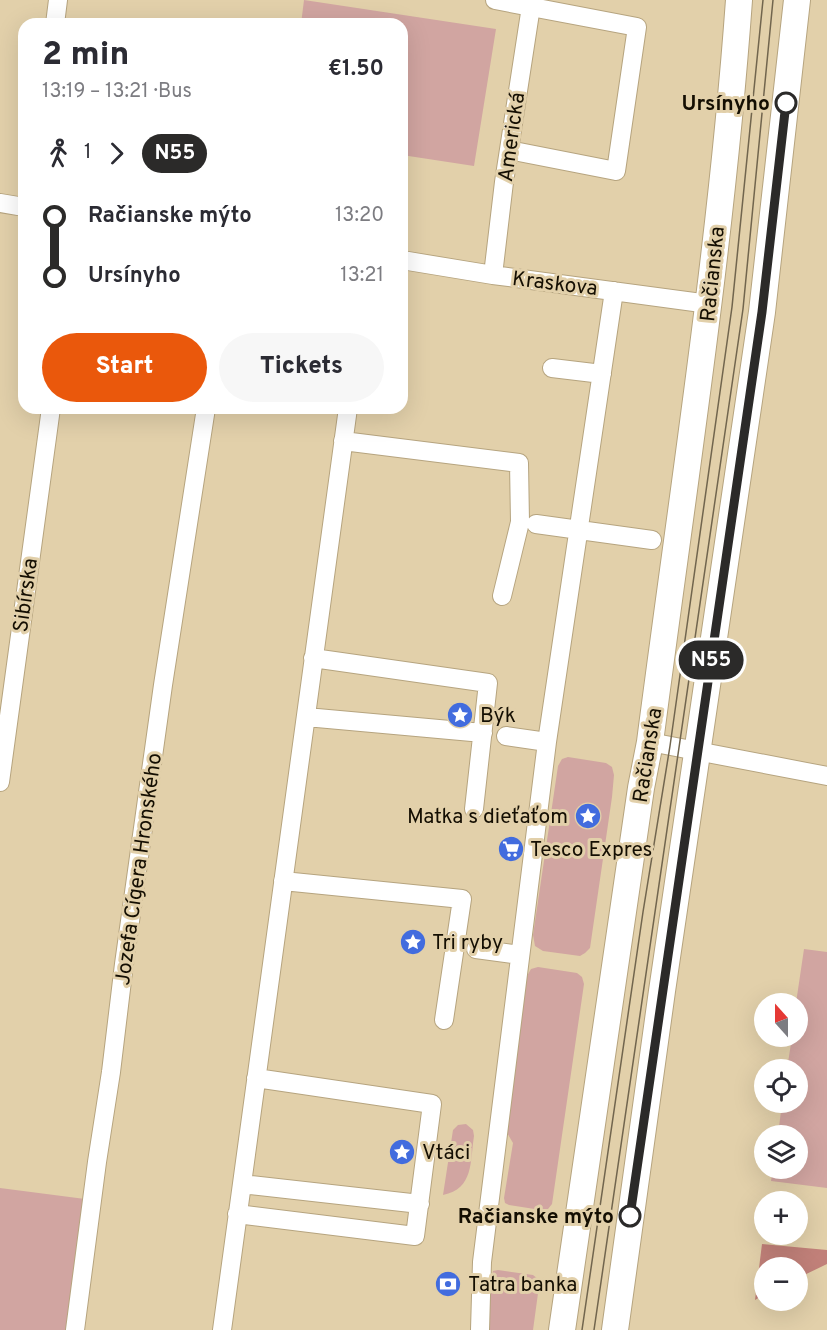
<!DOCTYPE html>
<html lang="en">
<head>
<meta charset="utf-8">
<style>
	:root { --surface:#fff; --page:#f7f7f7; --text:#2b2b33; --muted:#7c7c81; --accent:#ea580c }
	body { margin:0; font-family:Overpass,sans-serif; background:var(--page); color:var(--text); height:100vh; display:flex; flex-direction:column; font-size:22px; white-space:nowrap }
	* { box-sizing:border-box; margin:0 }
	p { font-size:20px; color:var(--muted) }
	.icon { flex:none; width:33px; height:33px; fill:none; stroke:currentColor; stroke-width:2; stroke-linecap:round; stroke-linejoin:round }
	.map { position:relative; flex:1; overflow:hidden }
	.drawer { position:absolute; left:18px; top:18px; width:390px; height:396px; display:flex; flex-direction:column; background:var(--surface); border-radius:18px; box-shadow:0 6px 24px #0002 }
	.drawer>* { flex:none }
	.badge { padding:0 12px; border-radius:20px; font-size:21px; line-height:39px }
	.needle { width:39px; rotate:339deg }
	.buttons { position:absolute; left:754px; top:993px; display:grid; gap:12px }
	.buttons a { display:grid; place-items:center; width:54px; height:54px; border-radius:50%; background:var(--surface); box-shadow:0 6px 24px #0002; font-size:30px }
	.map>.badge { position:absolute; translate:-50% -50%; box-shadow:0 0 0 3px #fff }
	.legs { display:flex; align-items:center; gap:9px; height:66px; padding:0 24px; font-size:20px }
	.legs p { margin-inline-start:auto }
	.head { display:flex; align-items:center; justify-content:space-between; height:102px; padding:0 24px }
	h1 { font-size:33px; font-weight:800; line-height:45px }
	.primary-button { display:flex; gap:12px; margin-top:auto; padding:12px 24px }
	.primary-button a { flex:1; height:69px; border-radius:36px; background:var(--accent); color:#fff; font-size:24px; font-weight:800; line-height:69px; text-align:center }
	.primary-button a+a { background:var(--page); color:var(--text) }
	ul { padding:0 24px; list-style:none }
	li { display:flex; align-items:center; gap:21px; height:60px; font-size:22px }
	li i { display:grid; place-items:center; width:9px; height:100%; margin:0 8px; background:currentColor }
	li i::after { content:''; width:15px; height:15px; margin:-8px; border:4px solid; border-radius:50%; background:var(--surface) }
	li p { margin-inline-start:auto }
	li:first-child i { background:linear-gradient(#0000 50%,currentColor 0) }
	li:last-child i { background:linear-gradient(currentColor 50%,#0000 0) }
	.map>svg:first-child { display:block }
</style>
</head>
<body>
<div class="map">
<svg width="827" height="1330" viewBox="0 0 827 1330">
	<rect width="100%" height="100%" fill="#e2d0aa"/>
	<!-- green -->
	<path fill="#d1a5a1" d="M304,0L496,29L474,166L402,155V24H301Z
		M568,757L606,763L612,767L614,775L612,797L590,948L585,953L580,956L543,951L535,946L533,935L558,766L562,759Z
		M804,949L827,952V1188L771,1181L773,1169L798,1168V1136L778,1135L782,1103L798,1102V1070L787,1069L792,1037L798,1036V1004L796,1003Z
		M538,967L577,973L582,977L584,984L552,1204L548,1209L541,1210L509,1205L505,1203L504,1198L513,1143L506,1131L527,976L531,969Z
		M466,1124L473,1130L474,1136C470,1161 474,1189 443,1195L453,1130L458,1125Z
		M0,1188L85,1199L67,1330H0Z
		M498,1270L533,1275L538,1279L539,1286L533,1330H483L492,1275L493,1271Z"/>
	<!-- forest -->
	<path fill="#c18079" d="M762,1244L827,1250V1264L798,1278V1268H765V1294L755,1300Z"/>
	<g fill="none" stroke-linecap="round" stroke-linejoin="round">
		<!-- street casing -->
		<g stroke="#b6a47f" stroke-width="20">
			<path id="street" d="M495,0L637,27L616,171L509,150
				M55,24L58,0
				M0,203L24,207
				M402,260L493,275L709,304
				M493,275L504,182L532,0
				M552,368L602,374
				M343,441L519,463L520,522L502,596
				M536,524L652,540
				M313,658L488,683L474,809
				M306,717L483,733
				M506,736L547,742
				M650,742L827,776
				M0,782L51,408
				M283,881L462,899L444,1020
				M476,949L520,955
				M242,1184L420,1204
				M237,1214L415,1236L432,1104L256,1078
				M75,1330L97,1162L111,1072L124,964L163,685L206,408
				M222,1330L348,408
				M480,1330L482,1262L547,742L614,291"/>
		</g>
		<!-- secondary casing -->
		<g stroke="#b6a47f" stroke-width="28">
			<path id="secondary" d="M562,1330L641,788L650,742C682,495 721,249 739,0
				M615,1330L662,991L762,312L797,0"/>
		</g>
		<!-- street -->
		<use href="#street" stroke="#fff" stroke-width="18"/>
		<!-- secondary -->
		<use href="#secondary" stroke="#fff" stroke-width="26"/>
		<!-- tram -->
		<path stroke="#71654e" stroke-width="1.5" d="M582,1330L643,912L670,746L732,307L763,0
			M594,1330L743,309L773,0"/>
	</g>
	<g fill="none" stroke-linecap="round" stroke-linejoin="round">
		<!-- line-1 casing -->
		<g stroke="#fff" stroke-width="14">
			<path id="line-1" d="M630,1216L762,312L786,103"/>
		</g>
		<!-- line-1 -->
		<use href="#line-1" stroke="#2b2a29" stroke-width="9"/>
	</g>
	<!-- icons -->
	<defs>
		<g id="sight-disc" transform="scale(1.35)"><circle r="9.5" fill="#426cde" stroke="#e2d0aa"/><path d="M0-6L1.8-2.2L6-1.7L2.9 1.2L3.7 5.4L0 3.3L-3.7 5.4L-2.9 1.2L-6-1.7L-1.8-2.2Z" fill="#fff"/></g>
		<g id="supermarket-disc" transform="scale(1.35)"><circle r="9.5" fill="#426cde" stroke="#e2d0aa"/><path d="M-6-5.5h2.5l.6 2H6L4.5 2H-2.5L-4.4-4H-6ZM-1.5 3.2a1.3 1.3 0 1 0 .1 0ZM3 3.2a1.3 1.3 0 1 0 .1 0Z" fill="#fff"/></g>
		<g id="bank-disc" transform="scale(1.35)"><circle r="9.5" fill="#426cde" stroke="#e2d0aa"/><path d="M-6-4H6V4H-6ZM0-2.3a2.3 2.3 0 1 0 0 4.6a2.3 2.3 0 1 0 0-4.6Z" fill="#fff"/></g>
	</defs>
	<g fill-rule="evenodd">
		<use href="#sight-disc" x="460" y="715"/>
		<use href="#sight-disc" x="588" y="816"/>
		<use href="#supermarket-disc" x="511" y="849"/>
		<use href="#sight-disc" x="413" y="942"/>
		<use href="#sight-disc" x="402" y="1152"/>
		<use href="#bank-disc" x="448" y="1284"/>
	</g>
	<!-- markers -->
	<g fill="#fff" stroke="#2b2a29" stroke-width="3">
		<circle cx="786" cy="103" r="10"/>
		<circle cx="630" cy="1216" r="10"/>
	</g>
	<g text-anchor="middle" stroke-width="6" stroke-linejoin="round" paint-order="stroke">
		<!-- stop labels -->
		<g font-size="21" font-weight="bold" fill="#140e02" stroke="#e2d0aa" text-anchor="end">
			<text x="770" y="110">Ursínyho</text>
			<text x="614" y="1223">Račianske mýto</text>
		</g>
		<!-- street labels -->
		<g font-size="21" fill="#140e02" stroke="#e2d0aa">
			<text transform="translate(511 137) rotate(-82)" y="7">Americká</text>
			<text transform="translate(712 274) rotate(-84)" y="7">Račianska</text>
			<text transform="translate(555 283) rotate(7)" y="7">Kraskova</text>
			<text transform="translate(25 595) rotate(-82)" y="7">Sibírska</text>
			<text transform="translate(647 755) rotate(-81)" y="7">Račianska</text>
			<text transform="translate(138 869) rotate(-82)" y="7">Jozefa Cígera Hronského</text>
		</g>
		<!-- poi labels -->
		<g font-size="21" fill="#140e02" stroke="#e2d0aa" text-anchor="start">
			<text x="480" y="722">Býk</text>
			<text x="568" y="823" text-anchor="end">Matka s dieťaťom</text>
			<text x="530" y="856">Tesco Expres</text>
			<text x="432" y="949">Tri ryby</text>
			<text x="422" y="1159">Vtáci</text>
			<text x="468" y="1291">Tatra banka</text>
		</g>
	</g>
</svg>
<div class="buttons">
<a><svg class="needle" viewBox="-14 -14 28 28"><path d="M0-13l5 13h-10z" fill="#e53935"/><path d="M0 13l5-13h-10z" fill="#7c7c81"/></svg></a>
<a><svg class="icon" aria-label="locate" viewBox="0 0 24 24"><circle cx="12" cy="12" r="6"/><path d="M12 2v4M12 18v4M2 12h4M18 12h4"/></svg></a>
<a><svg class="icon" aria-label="layers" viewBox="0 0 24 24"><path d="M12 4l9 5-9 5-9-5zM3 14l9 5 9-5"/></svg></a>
<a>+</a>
<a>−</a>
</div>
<b class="badge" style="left:711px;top:660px;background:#2b2a29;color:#fff">N55</b>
<section class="drawer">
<div class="head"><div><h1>2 min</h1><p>13:19 – 13:21 · Bus</p></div><b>€1.50</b></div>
<div class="legs"><svg class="icon" aria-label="walk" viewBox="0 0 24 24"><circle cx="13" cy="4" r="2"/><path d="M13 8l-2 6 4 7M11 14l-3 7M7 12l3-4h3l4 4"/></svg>1<svg class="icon" aria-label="forward" viewBox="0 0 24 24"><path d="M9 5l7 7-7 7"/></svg><b class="badge" style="background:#2b2a29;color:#fff">N55</b></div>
<ul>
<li><i style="color:#2b2a29"></i><b>Račianske mýto</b><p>13:20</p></li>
<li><i style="color:#2b2a29"></i><b>Ursínyho</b><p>13:21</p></li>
</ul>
<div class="primary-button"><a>Start</a><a>Tickets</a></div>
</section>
</div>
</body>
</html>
